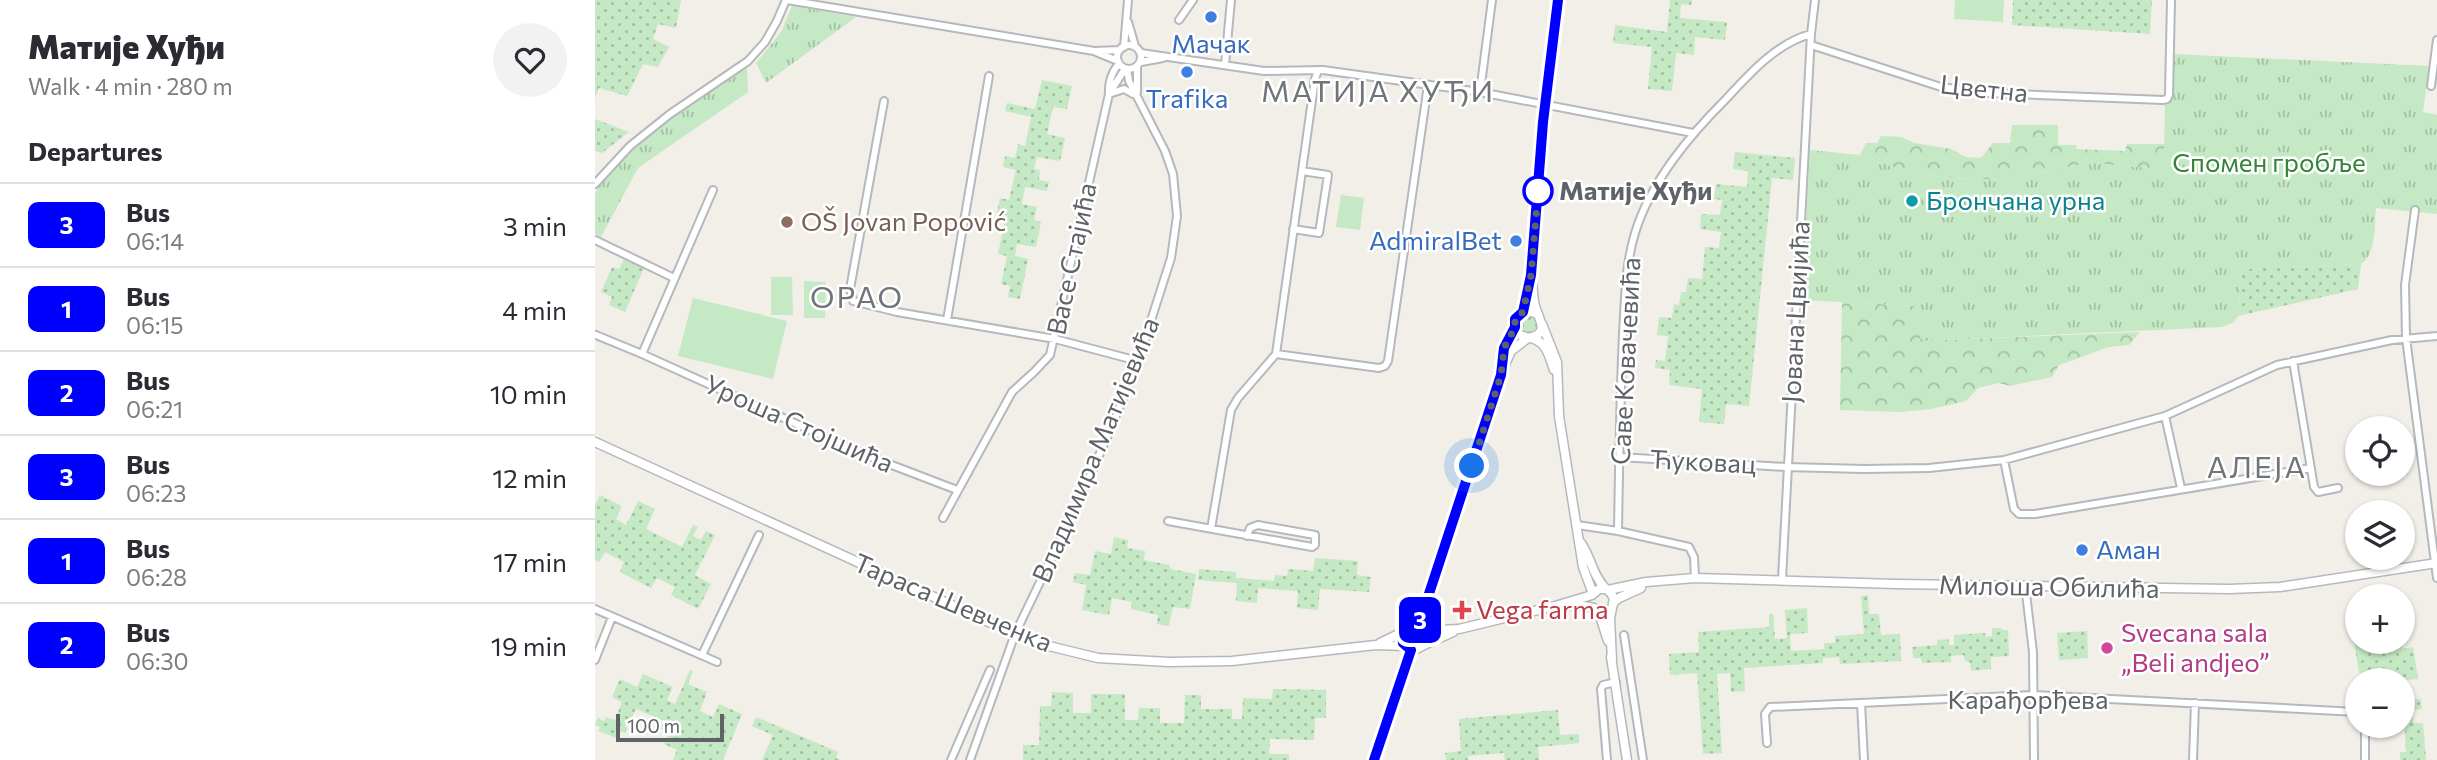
<!DOCTYPE html>
<html lang="en">
<head>
<meta charset="utf-8">
<style>
	:root { --surface:#fff; --page:#f2f2f3; --text:#2b2b33; --muted:#7c7c81; --line:#e1e1e2 }
	body { margin:0; font-family:Commissioner,sans-serif; background:var(--page); color:var(--text); height:100vh; display:flex; flex-direction:column; font-size:26px; white-space:nowrap }
	* { box-sizing:border-box; margin:0 }
	p { font-size:23px; color:var(--muted) }
	.icon { flex:none; width:38px; height:38px; fill:none; stroke:currentColor; stroke-width:2; stroke-linecap:round; stroke-linejoin:round }
	.map { position:relative; flex:1; overflow:hidden }
	.details { display:flex; flex-direction:column; background:var(--surface); width:595px }
	.details>* { flex:none }
	.badge { padding:0 14px; border-radius:10px; font-size:24px; line-height:46px }
	.buttons { position:absolute; left:1750px; top:416px; display:grid; gap:14px }
	.buttons a { display:grid; place-items:center; width:70px; height:70px; border-radius:50%; background:var(--surface); box-shadow:0 2px 5px #0004; font-size:35px }
	.scale { position:absolute; left:21px; bottom:18px; width:108px; box-sizing:border-box; padding-left:7px; border:4px solid #5f6368; border-top:0; font-size:19px; line-height:24px; white-space:nowrap; color:#5f6368; -webkit-text-stroke:5px #fff; paint-order:stroke }
	.you { position:absolute; width:35px; height:35px; margin:-18px; border:5px solid #fff; border-radius:50%; background:#1a73e8; box-shadow:0 0 0 10px #1a73e833 }
	.map>.badge { position:absolute; translate:-50% -50%; box-shadow:0 0 0 4px #fff }
	h2 { padding:0 28px; font-size:26px; line-height:63px }
	.round { display:grid; place-items:center; flex:none; width:74px; height:74px; border-radius:37px; background:var(--page) }
	.summary { display:flex; align-items:center; justify-content:space-between; height:119px; padding:0 28px }
	h1 { font-size:33px; font-weight:800; line-height:52px }
	ul { padding:0; list-style:none }
	li { display:flex; align-items:center; gap:21px; height:84px; padding:0 28px; border-top:2px solid var(--line) }
	li div { flex:1 }
	li b { display:block; font-size:26px }
	li em { font-style:normal }
	li .badge { min-width:77px; font-weight:700; text-align:center }
	main { display:flex; flex:1; min-height:0 }
	.map>svg:first-child { display:block }
</style>
</head>
<body>
<main>
<section class="details">
<div class="summary"><div><h1>Матије Хуђи</h1><p>Walk · 4 min · 280 m</p></div><a class="round"><svg class="icon" aria-label="heart" viewBox="0 0 24 24"><path d="M12 20l-8-8c-3-5 5-10 8-4 3-6 11-1 8 4z"/></svg></a></div>
<h2>Departures</h2>
<ul>
<li><span class="badge" style="background:#00f;color:#fff">3</span><div><b>Bus</b><p>06:14</p></div><em>3 min</em></li>
<li><span class="badge" style="background:#00f;color:#fff">1</span><div><b>Bus</b><p>06:15</p></div><em>4 min</em></li>
<li><span class="badge" style="background:#00f;color:#fff">2</span><div><b>Bus</b><p>06:21</p></div><em>10 min</em></li>
<li><span class="badge" style="background:#00f;color:#fff">3</span><div><b>Bus</b><p>06:23</p></div><em>12 min</em></li>
<li><span class="badge" style="background:#00f;color:#fff">1</span><div><b>Bus</b><p>06:28</p></div><em>17 min</em></li>
<li><span class="badge" style="background:#00f;color:#fff">2</span><div><b>Bus</b><p>06:30</p></div><em>19 min</em></li>
</ul>
</section>
<div class="map">
<svg width="1842" height="760" viewBox="0 0 1842 760">
	<defs>
		<pattern id="grass-dots" width="8" height="8" patternUnits="userSpaceOnUse" patternTransform="scale(1.75)"><rect width="8" height="8" fill="#c5e8c5"/><path d="M2 2h.1M6 6h.1" fill="none" stroke="#a3c0a4" stroke-width="1.8" stroke-linecap="round"/></pattern>
		<pattern id="forest-crowns" width="20" height="18" patternUnits="userSpaceOnUse" patternTransform="scale(1.75)"><rect width="20" height="18" fill="#c5e8c5"/><path d="M2 6a3 3 0 1 1 6 0M12 15a3 3 0 1 1 6 0" fill="none" stroke="#a3c0a4"/></pattern>
		<pattern id="park-tufts" width="24" height="20" patternUnits="userSpaceOnUse" patternTransform="scale(1.75)"><rect width="24" height="20" fill="#c5e8c5"/><path d="M3 7l-1-3M5 7V3M7 7l1-3M15 17l-1-3M17 17v-4M19 17l1-3" fill="none" stroke="#a3c0a4"/></pattern>
	</defs>
	<rect width="100%" height="100%" fill="#f1efe8"/>
	<!-- grass -->
	<path fill="url(#grass-dots)" d="M0,0H86L81,28L63,24L58,39L74,47L63,67L48,64L32,96L4,88L0,98Z
		M1075,0H1097L1096,5L1086,4L1085,18L1132,22L1130,40L1100,37L1099,55L1081,53L1077,91L1053,89L1057,47L1018,43L1020,25L1072,32Z
		M1418,0H1557L1555,34L1417,25Z
		M447,80L477,86L472,109L458,107L452,134L470,138L465,161L442,157L439,169L445,170L444,180L454,182L452,191L430,187L427,204L442,207L439,220L446,222L441,247L422,244L420,256L433,259L425,299L413,297L415,286L406,284L412,256L403,254L411,215L402,212L405,198L414,200L421,170L408,167L410,156L420,158L423,144L430,146L436,117L410,111L412,103L440,109Z
		M0,119L34,132L7,153L0,151Z
		M1140,152L1200,158L1198,180L1177,178L1154,406L1131,404L1129,424L1104,422L1107,389L1074,385L1075,370L1060,368L1061,360L1070,361L1073,336L1062,335L1064,317L1077,318L1079,304L1084,305L1086,292H1091L1093,278L1107,279L1110,247L1124,248L1126,232L1105,229L1106,214L1125,215L1127,200L1119,199L1121,184L1152,187L1153,171L1138,169Z
		M29,259L49,268L30,312L14,305L17,297L6,292L17,267L24,269Z
		M1766,264L1763,289L1643,316L1647,269Z
		M924 325a9 9 0 1 1 18 0a9 9 0 1 1-18 0Z
		M5,495L27,506L21,519L31,525L43,501L60,509L51,529L87,547L98,525L103,527L98,536L106,540L111,531L120,535L100,575L116,584L103,609L76,595L80,587L62,578L56,588L25,572L29,562L10,552L4,562L0,560V505Z
		M519,537L533,540L532,548L550,551L549,560L575,565V569L601,574L595,609L578,607L574,626L562,624L563,615L536,609L537,602L517,598L514,615L487,610L491,585L478,582L480,573L495,575L500,551L516,554Z
		M720,558L763,561L762,575L776,577L774,592L725,589L723,610L702,608L703,591L663,588L662,603L641,601L642,583L603,580L604,569L641,572V578L679,581L680,575L692,576L693,569L718,571Z
		M1273,595L1274,614H1284L1286,635L1305,634L1306,661L1245,664L1244,657L1228,658V663L1149,668L1150,691L1136,692L1135,673L1122,674L1127,753L1108,754L1102,673L1075,675L1074,654L1104,652L1103,632L1174,627V614H1178L1180,639L1192,638L1190,610L1212,608L1213,633L1195,634L1196,651L1229,649V643H1240V636L1269,634L1266,596Z
		M1762,621V642H1806L1807,649L1818,647L1823,679L1794,681L1792,669L1764,673L1756,622Z
		M1397,628H1406L1407,630H1413L1414,656L1396,657V669L1376,671L1375,662L1370,661L1369,655L1356,656V662L1327,663L1326,658H1318L1317,647L1342,645V640L1354,639V645H1359V635L1390,633L1391,637L1397,636Z
		M1492,631L1493,658L1464,660L1462,633Z
		M95,670L98,671L93,684L112,692L105,711L118,717L124,704L147,714L128,760H78L82,750L69,744L74,733L65,729L69,721L41,709L30,733L24,731L21,738L4,731L5,727L0,725L3,718L9,721L11,717L20,720L27,702L17,697L25,679L42,687L48,674L78,687L72,700L80,704Z
		M678,689L731,690V718H720L719,740L675,739L674,754H694V760H428V745H444L445,706H456L457,692L478,693V713H496V694H530V720H543L544,708H565V723H589L590,695H606V709H637V719H647L648,698L677,699Z
		M1826,699L1827,709L1818,710V723H1828L1831,760H1805V752H1811L1808,700Z
		M963,710L965,735L984,734V743L943,747L944,760H910L909,753L873,756V760H851L850,753L866,751L864,719Z
		M161,717L243,752L241,758L245,760H167L178,735L157,726Z"/>
	<!-- forest -->
	<path fill="url(#forest-crowns)" d="M1417,125H1463V145H1482L1481,149L1530,151L1532,144H1570V154L1555,168L1494,163L1408,180L1354,178L1312,172L1265,155L1271,143H1282L1286,136L1306,137L1319,143L1356,149L1371,157L1386,158L1398,143H1415Z
		M1247,302L1322,306L1326,341L1545,332L1534,345L1514,347L1464,365L1457,377L1415,386L1404,383L1383,388L1371,401L1336,409L1306,412L1245,410Z"/>
	<!-- park -->
	<path fill="url(#park-tufts)" d="M197,6L261,17L171,83L161,63L186,32Z
		M1578,54L1834,66L1828,112L1842,115V214L1781,208C1779,225 1782,253 1766,264L1647,269L1643,316L1639,322L1627,327L1326,341L1322,306L1207,300L1215,150L1265,155L1312,172L1354,178L1408,180L1494,163L1555,168L1569,154L1570,104Z
		M152,67L153,92L43,168L6,237L0,234V194L4,186L35,153L70,122Z"/>
	<!-- pitch -->
	<path fill="#c5e8c5" d="M1360,0H1409L1408,22L1359,19Z
		M746,195L769,198L765,230L741,227Z
		M176,277H197L198,315H176Z
		M209,281L231,282L230,318H209Z
		M98,298L192,321L178,379L83,356Z"/>
	<g fill="none" stroke-linecap="round" stroke-linejoin="round">
		<!-- minor casing -->
		<g stroke="#b5b8bc" stroke-width="10">
			<path id="minor" d="M192,0L499,51L525,50
				M584,20L598,0
				M533,22L540,46
				M522 57a12 12 0 1 1 24 0a12 12 0 1 1-24 0Z
				M1216,45L1346,87L1392,93L1568,100L1572,99L1574,95L1576,0
				M529,47L533,0
				M501,52L523,61
				M546,53L669,71L728,70L885,92L1098,133
				M546,62L568,58
				M630,65L636,0
				M542,67V92
				M1836,86L1842,40
				M515,92L530,69
				M885,92L897,0
				M514,94L529,89L538,94
				M289,101L255,289L258,301L302,312L460,339L543,361
				M0,184L35,146L75,114L153,61L170,42L182,21L191,0
				M118,190L47,354L268,454L362,490
				M1820,210L1810,285L1811,338L1842,578
				M698,229L724,233L733,175L707,171
				M0,240L79,278
				M352,320L394,76
				M1,335L47,354
				M681,354L720,79L723,70
				M1698,361L1719,487L1723,492L1743,488
				M1570,416L1586,488
				M1025,457L1191,467L1269,469L1334,468L1409,460L1570,416L1682,365L1797,340L1842,336
				M1409,460L1419,509L1424,514H1440L1716,468
				M348,518L417,392L439,372L455,355L514,94C513,83 517,71 524,64
				M573,521L717,547L720,545V535L663,525L655,528L652,536
				M982,525L1023,531L1094,547L1099,557L1100,578
				M616,529L636,410L643,398L681,354L784,368L790,366L793,361L833,85
				M1023,531C1024,465 1025,399 1028,334C1030,300 1030,266 1040,233C1056,181 1094,136 1132,98C1155,73 1182,43 1216,34
				M1187,579L1216,34L1220,0
				M1430,585L1438,652L1439,760
				M0,609L122,662
				M1029,635L1048,760
				M107,655L164,535
				M0,660L17,617
				M1266,703L1269,760
				M1172,743L1170,714L1175,707L1439,695L1762,712
				M356,760L395,670
				M375,760L420,634L482,505L517,426L543,361L576,258L582,216L578,174L570,151L534,81L532,69
				M1012,760L1006,689L1008,685L1021,682
				M1598,760L1600,703
				M1770,760V726"/>
		</g>
		<!-- tertiary casing -->
		<g stroke="#b5b8bc" stroke-width="11">
			<path id="tertiary" d="M928,312L936,275L950,105L964,0
				M947,324L962,362L964,416L988,567L998,594
				M920,327L923,334L933,338C956,334 944,320 940,306C938,298 938,290 937,282
				M936,338C952,342 954,356 959,370
				M906,369C906,353 917,316 932,311L943,314
				M0,442L420,634L454,646L503,658L574,662L637,661L781,645L810,646
				M986,543C996,557 998,577 1011,589
				M1013,590L1051,582L1100,578L1301,584L1634,589L1685,587L1842,563
				M1018,603L1024,598L1046,588
				M970,606L983,605L999,608
				M1003,610L1013,641
				M821,627L909,367L916,351L933,338
				M828,631L864,629L960,606L997,595L1004,589H1011L1016,593L1019,599L1015,618L1017,661
				M785,643L818,627L828,631L830,638L829,645L820,650L813,648L807,640L809,633
				M829,645L858,632
				M1016,657L1032,760
				M780,760L816,650"/>
		</g>
		<!-- minor -->
		<use href="#minor" stroke="#fff" stroke-width="6"/>
		<!-- tertiary -->
		<use href="#tertiary" stroke="#fff" stroke-width="8"/>
	</g>
	<g fill="none" stroke-linecap="round" stroke-linejoin="round">
		<!-- line casing -->
		<g stroke="#fff" stroke-width="16">
			<path id="line" d="M779,760L816,650L808,643L807,636L811,630L821,627L827,615L906,375L909,348L920,327V319L928,312L936,275L948,122L963,0"/>
		</g>
		<!-- line -->
		<use href="#line" stroke="#00f" stroke-width="10"/>
		<!-- walk -->
		<path stroke="#5f6368" stroke-width="7" stroke-dasharray="0 12.6" d="M877,466L906,375L909,348L920,327V319L928,312L936,275L944,181L943,191"/>
	</g>
	<!-- markers -->
	<g fill="#3f7fe0" stroke="#fff" stroke-width="2.5">
		<circle cx="616" cy="17" r="7"/>
		<circle cx="592" cy="72" r="7"/>
		<circle cx="921" cy="241" r="7"/>
		<circle cx="1487" cy="550" r="7"/>
	</g>
	<circle fill="#fff" stroke="#00f" stroke-width="3.5" cx="943" cy="191" r="14"/>
	<circle fill="#0f9aa8" stroke="#fff" stroke-width="2.5" cx="1317" cy="201" r="7"/>
	<circle fill="#8d6e63" stroke="#fff" stroke-width="2.5" cx="192" cy="222" r="7"/>
	<path fill="#e0444e" stroke="#fff" stroke-width="2.5" d="M863.5 599.5h7v7h7v7h-7v7h-7v-7h-7v-7h7z"/>
	<circle fill="#d1479c" stroke="#fff" stroke-width="2.5" cx="1512" cy="648" r="7"/>
	<g text-anchor="middle" stroke-width="5" stroke-linejoin="round" paint-order="stroke">
		<!-- shop labels -->
		<g font-size="26" fill="#366cbe" stroke="#fff">
			<text x="616" y="53">Мачак</text>
			<text x="592" y="108">Trafika</text>
			<text x="907" y="250" text-anchor="end">AdmiralBet</text>
			<text x="1501" y="559" text-anchor="start">Аман</text>
		</g>
		<!-- street labels -->
		<g font-size="26" fill="#5f6368" stroke="#fff">
			<text transform="translate(1389 89) rotate(6)" y="9">Цветна</text>
			<text transform="translate(477 259) rotate(-78)" y="9">Васе Стајића</text>
			<text transform="translate(1201 312) rotate(-87)" y="9">Јована Цвијића</text>
			<text transform="translate(1031 361) rotate(-87)" y="9">Саве Ковачевића</text>
			<text transform="translate(204 424) rotate(24)" y="9">Уроша Стојшића</text>
			<text transform="translate(501 450) rotate(-67)" y="9">Владимира Матијевића</text>
			<text transform="translate(1108 462) rotate(3)" y="9">Ћуковац</text>
			<text transform="translate(1454 587) rotate(1)" y="9">Милоша Обилића</text>
			<text transform="translate(358 603) rotate(23)" y="9">Тараса Шевченка</text>
			<text x="1433" y="709">Карађорђева</text>
		</g>
		<!-- park labels -->
		<g font-size="26" fill="#348238" stroke="#fff">
			<text x="1674" y="172">Спомен гробље</text>
		</g>
		<!-- stop labels -->
		<g font-size="26" font-weight="bold" fill="#5f6368" stroke="#fff" text-anchor="start">
			<text x="964" y="200">Матије Хуђи</text>
		</g>
		<!-- culture labels -->
		<g font-size="26" fill="#0d838f" stroke="#fff" text-anchor="start">
			<text x="1331" y="210">Брончана урна</text>
		</g>
		<!-- education labels -->
		<g font-size="26" fill="#785e54" stroke="#fff" text-anchor="start">
			<text x="206" y="231">OŠ Jovan Popović</text>
		</g>
		<!-- health labels -->
		<g font-size="26" fill="#be3a42" stroke="#fff" text-anchor="start">
			<text x="881" y="619">Vega farma</text>
		</g>
		<!-- hotel labels -->
		<g font-size="26" fill="#b23c85" stroke="#fff" text-anchor="start">
			<text x="1526" y="642">Svecana sala<tspan x="1526" dy="30">„Beli andjeo”</tspan></text>
		</g>
		<!-- quarter labels -->
		<g font-size="30" letter-spacing="2" fill="#70757a" stroke="#fff">
			<text x="783" y="102">МАТИЈА ХУЂИ</text>
			<text x="262" y="308">ОРАО</text>
			<text x="1662" y="478">АЛЕЈА</text>
		</g>
	</g>
</svg>
<div class="buttons">
<a><svg class="icon" aria-label="locate" viewBox="0 0 24 24"><circle cx="12" cy="12" r="6"/><path d="M12 2v4M12 18v4M2 12h4M18 12h4"/></svg></a>
<a><svg class="icon" aria-label="layers" viewBox="0 0 24 24"><path d="M12 4l9 5-9 5-9-5zM3 14l9 5 9-5"/></svg></a>
<a>+</a>
<a>−</a>
</div>
<div class="scale">100 m</div>
<div class="you" style="left:877px;top:466px"></div>
<b class="badge" style="left:825px;top:620px;background:#00f;color:#fff">3</b>
</div>
</main>
</body>
</html>
